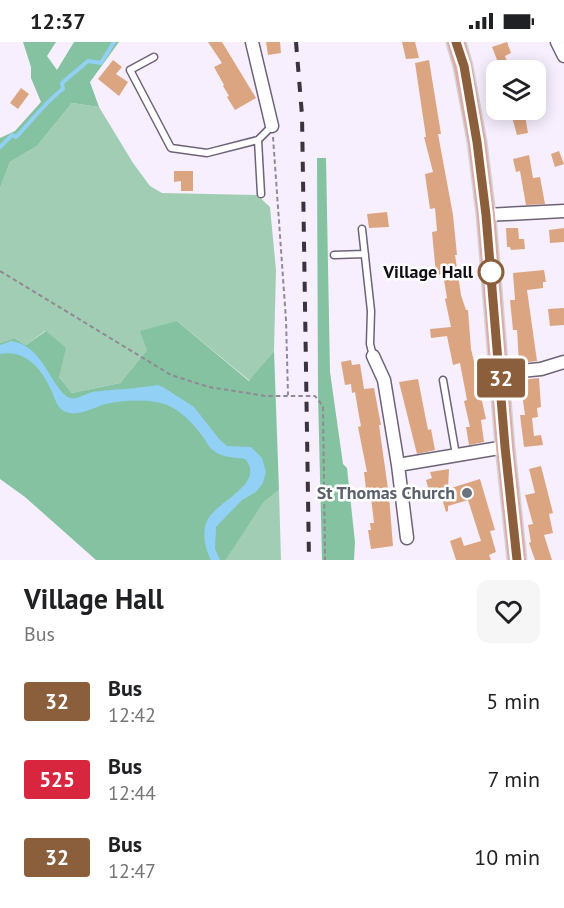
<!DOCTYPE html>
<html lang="en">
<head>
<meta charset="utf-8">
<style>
	:root { --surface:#fff; --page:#f6f6f6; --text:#202124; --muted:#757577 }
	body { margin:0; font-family:"PT Sans",sans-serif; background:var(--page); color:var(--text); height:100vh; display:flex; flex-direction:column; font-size:22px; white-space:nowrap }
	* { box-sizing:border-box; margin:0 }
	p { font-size:20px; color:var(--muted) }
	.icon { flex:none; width:33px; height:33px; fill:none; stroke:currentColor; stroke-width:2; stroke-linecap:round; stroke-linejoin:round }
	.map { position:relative; height:518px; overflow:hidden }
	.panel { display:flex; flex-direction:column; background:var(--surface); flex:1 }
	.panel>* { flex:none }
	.badge { padding:0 12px; border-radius:4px; font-size:21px; line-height:39px }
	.tools { position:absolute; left:486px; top:18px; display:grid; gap:12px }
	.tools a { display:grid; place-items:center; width:60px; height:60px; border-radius:12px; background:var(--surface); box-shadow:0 3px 15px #0003; font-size:30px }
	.map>.badge { position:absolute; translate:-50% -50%; box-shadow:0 0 0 3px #fff }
	.round { display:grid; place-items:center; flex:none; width:63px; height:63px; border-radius:12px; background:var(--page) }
	.headline { display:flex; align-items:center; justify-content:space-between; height:102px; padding:0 24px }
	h1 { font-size:28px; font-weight:600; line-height:45px }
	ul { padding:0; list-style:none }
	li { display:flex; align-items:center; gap:18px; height:78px; padding:0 24px }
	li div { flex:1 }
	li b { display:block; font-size:22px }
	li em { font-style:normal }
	li .badge { min-width:66px; font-weight:700; text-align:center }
	.status { display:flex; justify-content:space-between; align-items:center; height:42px; padding:0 30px; background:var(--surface); direction:ltr }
	.status svg { height:16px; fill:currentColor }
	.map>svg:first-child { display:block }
</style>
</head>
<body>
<div class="status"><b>12:37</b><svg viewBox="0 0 49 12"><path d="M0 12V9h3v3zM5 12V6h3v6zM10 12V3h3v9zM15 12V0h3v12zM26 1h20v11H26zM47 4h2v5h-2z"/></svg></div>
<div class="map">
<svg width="564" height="518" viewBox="0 0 564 518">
	<rect width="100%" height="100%" fill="#f7effe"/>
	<!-- green -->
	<path fill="#a1cdb4" d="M72,61L99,65L133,121L150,144L162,151L257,153L270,165L276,228L274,309L250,339L177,279L147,308L120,341L72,351L59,335L45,289L26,303L14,296L0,301V146L10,120L37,104Z
		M279,448L281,518H226L264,460Z"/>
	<!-- forest -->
	<path fill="#84c2a1" d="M23,0H56L47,14L57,28L74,0H119L90,40L99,65L72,61L37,104L10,120L0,146V96L15,89L41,60L31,36V25Z
		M317,116H326L330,330L343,422L347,426L355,500L354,518H322L318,352Z
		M177,279L249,339L274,309L279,448L264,460L226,518H96L25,455L0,437V301L14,296L26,303L46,289L66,306L59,335L72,351L120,341L147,308L140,289Z"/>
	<!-- water -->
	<path fill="#93d0f5" d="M11,299C44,303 52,349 70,356C77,358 85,352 92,350C114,347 136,347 158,343L163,345L194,365L220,398L227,404L251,405L262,416L266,430L263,441L256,450L242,458L216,485L215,507L220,518H211C205,507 201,488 208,477C219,458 266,441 245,417C235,415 223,416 214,409C209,406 207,400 203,395C193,381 178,365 161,361C145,357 122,358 106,362C94,365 79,375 66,370C57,367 55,356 51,348C42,327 25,307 0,312V303Z"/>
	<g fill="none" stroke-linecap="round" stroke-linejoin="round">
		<!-- stream -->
		<path stroke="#93d0f5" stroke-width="4" d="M0,105L12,93L16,95C32,79 45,60 63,47L62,41L88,19L101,21L114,0"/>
	</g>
	<!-- building -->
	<path fill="#dba581" d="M208,0H222L256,56L235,68L227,55L229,54L223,44L224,43L214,25L222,21Z
		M266,0H280L281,11L268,13Z
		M402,0H415L419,16L406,17Z
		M507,0L511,11L505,14L510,28H501L492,5Z
		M113,18L122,25L116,32L128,40L119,54L98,37Z
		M429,18L441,92H438L453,173L457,213H455L461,253L466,268H468L471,307L476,328H478L482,350H480L486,377L481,378L484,400L469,403L466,385H470L464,359L467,358L460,321L453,323L447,294L431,296L430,287L451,285L445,257L447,256L443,232L437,233L435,222L432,190L437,189L435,166L430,167L425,132L433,130L424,95H426L415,21Z
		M21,46L29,52L18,67L10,61Z
		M510,68H524L528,91L517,93Z
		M559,109L564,122L555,125L551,112Z
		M529,113L533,136L540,135L545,162L526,163L520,129L516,130L513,117Z
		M174,129H193V149H181V139L174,140Z
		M387,170L389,185L369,186L367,172Z
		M506,186H518L519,197H524L525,207L511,208L510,205H507Z
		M564,186V200L550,201L549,188Z
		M544,228L546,240H543V246L527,248L537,319L519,321L517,288H513L510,258H515L513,231Z
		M564,266V283L550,284L548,267Z
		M351,318L352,323L360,322L364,347L374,346L381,383H379L389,454L393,504L371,507L368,488H371L370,481H374L370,447H366L364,430H367L358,385L361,384L359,374L355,350L352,351L351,342L345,343L341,320Z
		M539,336L541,365L537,366L538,375L532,376L534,394L541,393L543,403L524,405L520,373H525L520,338Z
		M418,337L428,388L431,387L435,408L417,412L399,340Z
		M541,424L553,471L549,472L553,491L544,493L552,518H535L529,501L531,500L528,483L533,482L525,453L535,451L529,427Z
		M449,427L448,447L480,437L495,488L490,489L496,510L489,513L491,518H456L450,499L461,495L464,504L481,499L468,458L448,464V469L446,470L440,450L430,452L426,438L432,436L430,430Z"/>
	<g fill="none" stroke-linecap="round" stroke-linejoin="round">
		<!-- service casing -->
		<g stroke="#6e6277" stroke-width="9">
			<path id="service" d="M154,15L130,28L171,106L207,111L258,98L272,84
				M258,98L261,152
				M362,187L371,269L370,302L373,314
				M334,213L365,212
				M443,338L456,413"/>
		</g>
		<!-- minor casing -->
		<g stroke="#6e6277" stroke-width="15">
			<path id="minor" d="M252,0L272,84
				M557,0L564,14
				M486,173L564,169
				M373,314L384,338L398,423L407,496
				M500,331L541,327L564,320
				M398,423L505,405"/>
		</g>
		<!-- primary casing -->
		<g stroke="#d4d3d5" stroke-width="21">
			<path id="primary" d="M456,0L463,24L477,100L486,173L505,405L517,518"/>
		</g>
		<!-- path -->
		<path stroke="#908a95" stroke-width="2" stroke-dasharray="4.5 3" stroke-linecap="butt" d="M273,95L286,278L288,353
			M0,229L171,333L209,345L266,354H315L323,364L325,518"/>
		<!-- service -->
		<use href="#service" stroke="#fff" stroke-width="6"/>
		<!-- minor -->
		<use href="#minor" stroke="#fff" stroke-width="12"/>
		<!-- primary -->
		<use href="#primary" stroke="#dbaca8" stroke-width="18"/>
		<!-- rail -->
		<path stroke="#39343d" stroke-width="4" stroke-dasharray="10 10" stroke-linecap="butt" d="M296,0L302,73L309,518"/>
	</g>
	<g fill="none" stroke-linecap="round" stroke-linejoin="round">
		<!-- line casing -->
		<g stroke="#fff" stroke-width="14">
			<path id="line" d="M456,0L464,24L477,100L486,173L505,405L517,518"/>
		</g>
		<!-- line -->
		<use href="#line" stroke="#8b5e3c" stroke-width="9"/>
	</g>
	<!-- markers -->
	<circle fill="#fff" stroke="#8b5e3c" stroke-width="3" cx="491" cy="230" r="12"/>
	<circle fill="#6b7280" stroke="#fff" stroke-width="2" cx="467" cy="451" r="6"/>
	<g text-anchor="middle" stroke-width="5" stroke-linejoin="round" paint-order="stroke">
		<!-- stop labels -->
		<g font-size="18" font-weight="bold" fill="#110c14" stroke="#fff" text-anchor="end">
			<text x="473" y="236">Village Hall</text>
		</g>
		<!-- worship labels -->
		<g font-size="18" font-weight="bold" fill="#5b616d" stroke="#fff" text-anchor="end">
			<text x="455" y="457">St Thomas Church</text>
		</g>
	</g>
</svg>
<div class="tools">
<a><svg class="icon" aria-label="layers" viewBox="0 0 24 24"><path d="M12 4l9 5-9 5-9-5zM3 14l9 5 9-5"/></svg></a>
</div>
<b class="badge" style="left:501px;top:336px;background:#8b5e3c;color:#fff">32</b>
</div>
<section class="panel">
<div class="headline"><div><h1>Village Hall</h1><p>Bus</p></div><a class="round"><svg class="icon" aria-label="heart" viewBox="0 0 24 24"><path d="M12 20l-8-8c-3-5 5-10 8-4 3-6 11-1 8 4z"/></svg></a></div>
<ul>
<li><span class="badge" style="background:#8b5e3c;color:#fff">32</span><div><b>Bus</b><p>12:42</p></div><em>5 min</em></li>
<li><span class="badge" style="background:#d7263d;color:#fff">525</span><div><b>Bus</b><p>12:44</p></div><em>7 min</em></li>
<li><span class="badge" style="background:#8b5e3c;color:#fff">32</span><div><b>Bus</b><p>12:47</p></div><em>10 min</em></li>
</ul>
</section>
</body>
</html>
